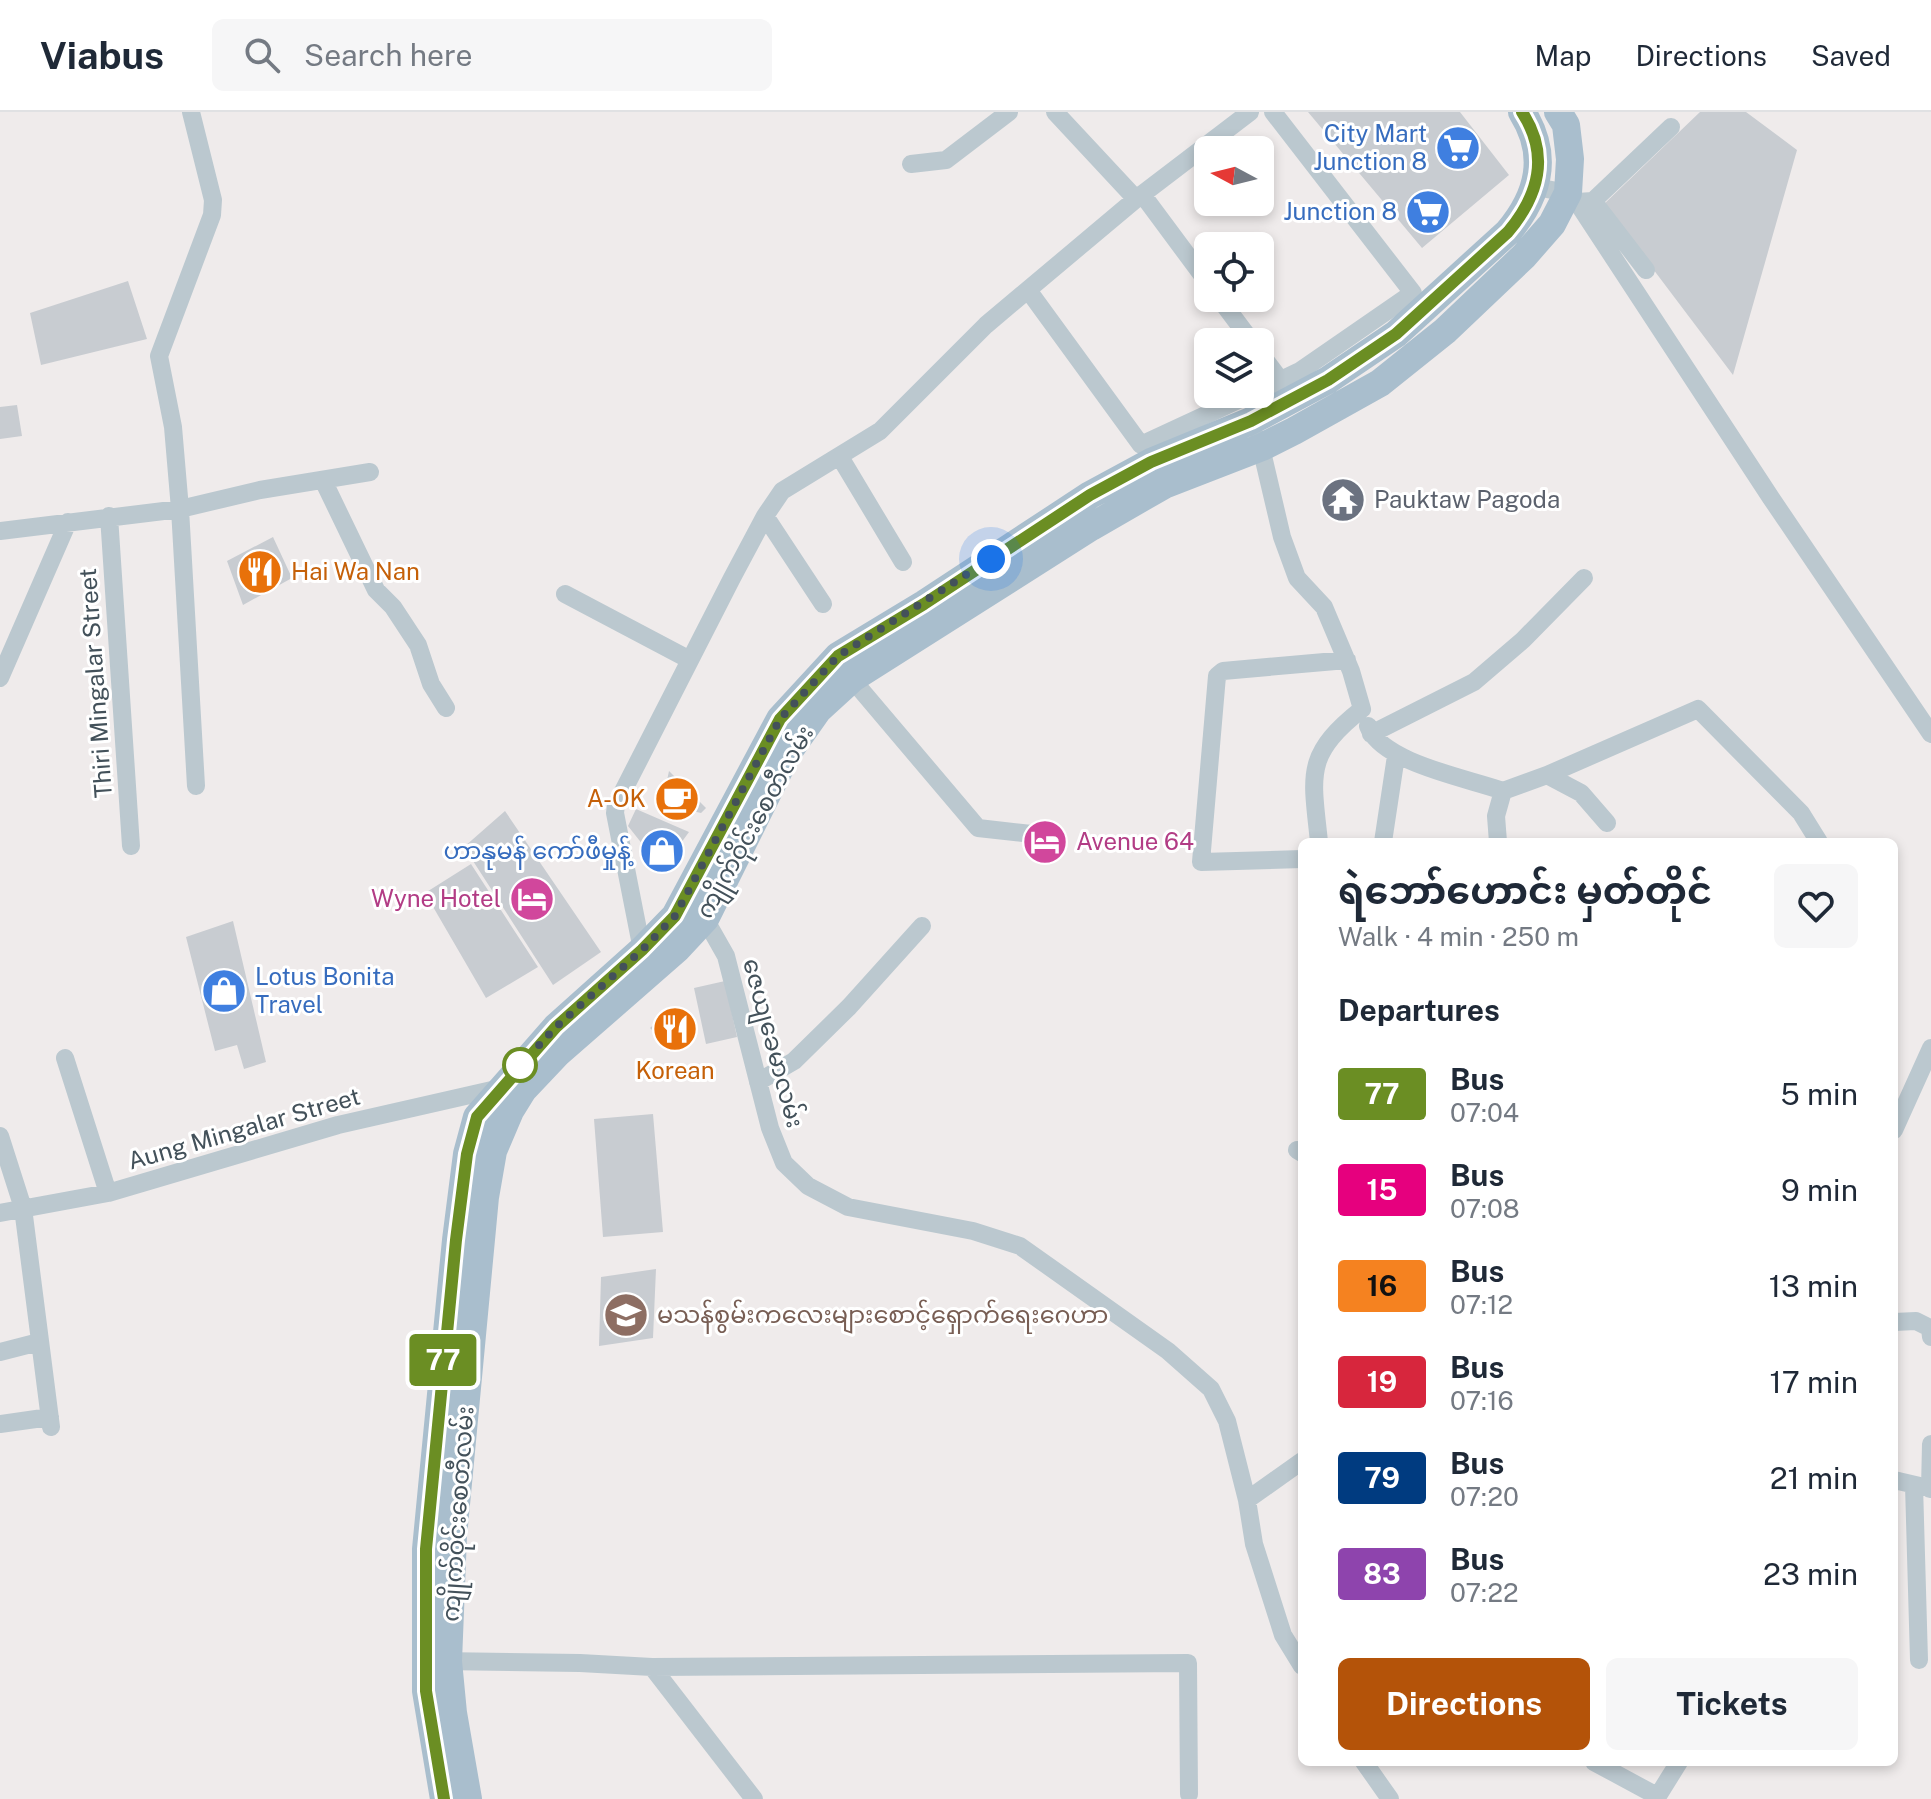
<!DOCTYPE html>
<html lang="en">
<head>
<meta charset="utf-8">
<style>
	:root { --surface:#fff; --page:#f6f6f7; --text:#1f2937; --muted:#747a83; --line:#e0e1e3; --accent:#b45309 }
	body { margin:0; font-family:"Public Sans","Noto Sans Myanmar",sans-serif; background:var(--page); color:var(--text); height:100vh; display:flex; flex-direction:column; font-size:30px; white-space:nowrap }
	* { box-sizing:border-box; margin:0 }
	p { font-size:26px; color:var(--muted) }
	.icon { flex:none; width:44px; height:44px; fill:none; stroke:currentColor; stroke-width:2; stroke-linecap:round; stroke-linejoin:round }
	.map { position:relative; flex:1; overflow:hidden }
	.sheet { position:absolute; left:1298px; top:726px; width:600px; height:928px; display:flex; flex-direction:column; background:var(--surface); border-radius:12px; box-shadow:0 4px 12px #0003 }
	.sheet>* { flex:none }
	.badge { padding:0 16px; border-radius:6px; font-size:28px; line-height:52px }
	.needle { width:52px; rotate:277deg }
	.buttons { position:absolute; left:1194px; top:24px; display:grid; gap:16px }
	.buttons a { display:grid; place-items:center; width:80px; height:80px; border-radius:12px; background:var(--surface); box-shadow:0 4px 12px #0003; font-size:40px }
	.you { position:absolute; width:40px; height:40px; margin:-20px; border:6px solid #fff; border-radius:50%; background:#1a73e8; box-shadow:0 0 0 12px #1a73e833 }
	.map>.badge { position:absolute; translate:-50% -50%; box-shadow:0 0 0 4px #fff }
	h2 { padding:0 40px; font-size:30px; line-height:72px }
	.round { display:grid; place-items:center; flex:none; width:84px; height:84px; border-radius:12px; background:var(--page) }
	.overview { display:flex; align-items:center; justify-content:space-between; height:136px; padding:0 40px }
	h1 { font-size:38px; font-weight:700; line-height:60px }
	.action { display:flex; gap:16px; margin-top:auto; padding:16px 40px }
	.action a { flex:1; height:92px; border-radius:12px; background:var(--accent); color:#fff; font-size:32px; font-weight:700; line-height:92px; text-align:center }
	.action a+a { background:var(--page); color:var(--text) }
	ul { padding:0; list-style:none }
	li { display:flex; align-items:center; gap:24px; height:96px; padding:0 40px }
	li div { flex:1 }
	li b { display:block; font-size:30px }
	li em { font-style:normal }
	li .badge { min-width:88px; font-weight:700; text-align:center }
	header { display:flex; align-items:center; gap:48px; box-sizing:border-box; height:112px; padding:0 40px; background:var(--surface); border-bottom:2px solid var(--line) }
	header strong { font-size:38px }
	nav { display:flex; gap:44px; margin-inline-start:auto; font-size:28px }
	.search { width:560px; height:72px; background:var(--page); display:flex; align-items:center; gap:20px; box-sizing:border-box; padding:0 28px; border-radius:12px; color:var(--muted); font-size:30px }
	.map>svg:first-child { display:block }
</style>
</head>
<body>
<header>
<strong>Viabus</strong>
<div class="search"><svg class="icon" aria-label="search" viewBox="0 0 24 24"><circle cx="10" cy="10" r="6"/><path d="M15 15l6 6"/></svg>Search here</div>
<nav><a>Map</a><a>Directions</a><a>Saved</a></nav>
</header>
<div class="map">
<svg width="1931" height="1687" viewBox="0 0 1931 1687">
	<rect width="100%" height="100%" fill="#efebeb"/>
	<!-- building -->
	<path fill="#c8ccd1" d="M1308,0H1460L1509,63L1422,136Z
		M1700,0H1746L1797,38L1733,263L1604,92Z
		M128,169L147,227L41,253L30,201Z
		M17,293L22,324L0,327V295Z
		M273,425L292,466L243,493L227,449Z
		M669,659L706,696L701,701L662,692Z
		M636,697L689,720L662,757L628,714Z
		M505,699L601,840L553,873L464,735Z
		M471,752L538,855L486,886L425,781Z
		M233,809L266,950L244,957L237,933L215,939L186,825Z
		M725,869L737,925L706,932L694,876Z
		M669,899L686,917L668,933L650,916Z
		M653,1002L663,1120L603,1125L594,1007Z
		M656,1157L653,1226L599,1234L601,1165Z"/>
	<g fill="none" stroke-linecap="round" stroke-linejoin="round">
		<!-- street -->
		<path stroke="#bbc8cf" stroke-width="18" d="M191,0L213,88L212,103L159,244L173,315L180,397L196,674
			M1055,0L1136,87
			M911,52L946,48L1009,0
			M1536,75L1568,81L1577,90L1593,89L1646,158
			M1142,82L1208,171
			M1593,89L1671,15
			M1577,90L1771,386L1931,622
			M1028,178L1141,333L1251,282
			M1219,186L1252,230
			M1260,241L1281,269
			M1260,278L1300,259L1413,181L1273,0
			M1259,327L1282,425L1297,466L1324,495L1351,559L1362,597C1304,643 1312,662 1319,730
			M840,345L903,450
			M323,368L376,478L393,495L418,533L431,572L446,596
			M109,404L131,734
			M765,404L823,492
			M0,419L180,397L260,378L370,360
			M565,482L690,548
			M845,559L978,716L1050,724
			M0,566L68,410
			M1368,614C1382,651 1467,666 1503,679L1496,704L1498,730
			M1371,622L1474,570L1523,528L1584,466
			M1547,663L1698,597L1801,701L1819,730
			M1503,679L1547,663L1581,681L1607,711
			M1383,730L1396,644
			M1302,747L1201,750L1217,564L1223,559L1347,548
			M699,802L705,807L726,844L770,1016L784,1051L808,1074L848,1095L973,1119L1020,1134L1168,1239L1211,1277L1227,1309L1247,1388L1254,1432L1283,1523L1302,1554
			M642,838L615,701L616,693L732,466L765,404L782,379L880,319L986,213L1136,87L1250,0
			M65,946L108,1081
			M758,970L794,949L849,895L922,814
			M1894,1018L1931,936
			M0,1024L23,1096L51,1315
			M1297,1038L1302,1041
			M0,1101L108,1081L338,1013L505,975
			M1894,1210L1916,1209L1930,1216L1931,1225
			M0,1240L39,1230
			M0,1312L50,1305
			M1894,1368L1924,1375
			M1914,1373L1919,1548
			M1930,1377L1931,1332
			M1247,1388L1302,1349
			M439,1549L580,1551L652,1555L1188,1551L1189,1682
			M652,1555L754,1687
			M1364,1650L1390,1687
			M1594,1650L1657,1684
			M1656,1687L1679,1650"/>
		<!-- primary -->
		<path stroke="#a9becd" stroke-width="28" d="M444,1687L426,1579V1437L456,1128L467,1042L477,1005L556,915L642,838L675,804L780,607L838,544L924,492L1090,383L1151,350L1251,309L1328,268L1396,222L1508,120C1539,83 1549,43 1522,0
			M468,1687L453,1601L448,1549L453,1424L485,1085L493,1039L510,999L523,978L558,941L677,837L705,807L787,642L818,598L853,566L1091,415L1164,373L1262,335L1294,319L1380,271L1445,219L1524,144L1552,112L1568,81L1570,47L1566,13L1558,0"/>
	</g>
	<g fill="none" stroke-linecap="round" stroke-linejoin="round">
		<!-- line casing -->
		<g stroke="#fff" stroke-width="18">
			<path id="line" d="M444,1687L426,1579V1437L456,1128L467,1042L477,1005L556,915L642,838L675,804L780,607L838,544L924,492L1090,383L1151,350L1251,309L1328,268L1396,222L1508,120C1539,83 1550,43 1522,0"/>
		</g>
		<!-- line -->
		<use href="#line" stroke="#6b8e23" stroke-width="12"/>
		<!-- walk -->
		<path stroke="#43515a" stroke-width="8" stroke-dasharray="0 14.4" d="M520,953L515,959L556,915L642,838L675,804L780,607L838,544L991,447"/>
	</g>
	<!-- icons -->
	<defs>
		<g id="supermarket-disc" transform="scale(2.3)"><circle r="9.5" fill="#3f7fe0" stroke="#fff"/><path d="M-6-5.5h2.5l.6 2H6L4.5 2H-2.5L-4.4-4H-6ZM-1.5 3.2a1.3 1.3 0 1 0 .1 0ZM3 3.2a1.3 1.3 0 1 0 .1 0Z" fill="#fff"/></g>
		<g id="temple-disc" transform="scale(2.3)"><circle r="9.5" fill="#6b7280" stroke="#fff"/><path d="M0-6L5-2H3V0L6.5 2.5H4V6H1.5V3h-3V6H-4V2.5H-6.5L-3 0V-2H-5Z" fill="#fff"/></g>
		<g id="restaurant-disc" transform="scale(2.3)"><circle r="9.5" fill="#e8710a" stroke="#fff"/><path d="M-5-6h1v4h1v-4h1v4h1v-4h1v5L-1.5 .5V6h-2V.5L-5-1ZM5-6V6H3V1.5H1.5Q1.5-4 5-6Z" fill="#fff"/></g>
		<g id="cafe-disc" transform="scale(2.3)"><circle r="9.5" fill="#e8710a" stroke="#fff"/><path d="M-5.5-4.5H6V0H3Q3 3.5 0 3.5H-2.5Q-5.5 3.5-5.5 0ZM3-3.2v2h1.7v-2ZM-6 4.5H4V6H-6Z" fill="#fff"/></g>
		<g id="hotel-disc" transform="scale(2.3)"><circle r="9.5" fill="#d1479c" stroke="#fff"/><path d="M-6-4.5h1.5V1H6V5H4.5V3h-9V5H-6ZM-4 0a1.8 1.8 0 1 1 3.6 0ZM.5 0V-2.5h3Q6-2.5 6 0Z" fill="#fff"/></g>
		<g id="shop-disc" transform="scale(2.3)"><circle r="9.5" fill="#3f7fe0" stroke="#fff"/><path d="M-5-2.5h2.3a2.7 3.5 0 0 1 5.4 0H5L5.5 6h-11ZM-1.5-2.5h3a1.5 2.3 0 0 0-3 0Z" fill="#fff"/></g>
		<g id="school-disc" transform="scale(2.3)"><circle r="9.5" fill="#8d6e63" stroke="#fff"/><path d="M0-5L7-2L0 1L-7-2ZM-4 1L0 2.5L4 1V4Q0 6-4 4Z" fill="#fff"/></g>
	</defs>
	<g fill-rule="evenodd">
		<use href="#supermarket-disc" x="1458" y="36"/>
		<use href="#supermarket-disc" x="1428" y="100"/>
		<use href="#temple-disc" x="1343" y="388"/>
		<use href="#restaurant-disc" x="260" y="460"/>
		<use href="#cafe-disc" x="677" y="687"/>
		<use href="#hotel-disc" x="1045" y="730"/>
		<use href="#shop-disc" x="662" y="739"/>
		<use href="#hotel-disc" x="532" y="787"/>
		<use href="#shop-disc" x="224" y="879"/>
		<use href="#restaurant-disc" x="675" y="917"/>
		<use href="#school-disc" x="626" y="1203"/>
	</g>
	<!-- markers -->
	<circle fill="#fff" stroke="#6b8e23" stroke-width="4" cx="520" cy="953" r="16"/>
	<g text-anchor="middle" stroke-width="6" stroke-linejoin="round" paint-order="stroke">
		<!-- shop labels -->
		<g font-size="24" fill="#366cbe" stroke="#fff" text-anchor="end">
			<text x="1427" y="30">City Mart<tspan x="1427" dy="28">Junction 8</tspan></text>
			<text x="1397" y="108">Junction 8</text>
			<text x="631" y="747">ဟာနုမန် ကော်ဖီမှုန့်</text>
			<text x="255" y="873" text-anchor="start">Lotus Bonita<tspan x="255" dy="28">Travel</tspan></text>
		</g>
		<!-- worship labels -->
		<g font-size="24" fill="#5b616d" stroke="#fff" text-anchor="start">
			<text x="1374" y="396">Pauktaw Pagoda</text>
		</g>
		<!-- food labels -->
		<g font-size="24" fill="#c56008" stroke="#fff" text-anchor="start">
			<text x="291" y="468">Hai Wa Nan</text>
			<text x="646" y="695" text-anchor="end">A-OK</text>
			<text x="675" y="967" text-anchor="middle">Korean</text>
		</g>
		<!-- street labels -->
		<g font-size="24" fill="#43515a" stroke="#fff">
			<text transform="translate(96 571) rotate(-94)" y="8">Thiri Mingalar Street</text>
			<text transform="translate(755 710) rotate(-61)" y="8">ကျိုက်ဝိုင်းစေတီလမ်း</text>
			<text transform="translate(773 931) rotate(75)" y="8">ဇေယျခေမာလမ်း</text>
			<text transform="translate(244 1017) rotate(-16)" y="8">Aung Mingalar Street</text>
			<text transform="translate(458 1402) rotate(-86)" y="8">ကျိုက်ဝိုင်းစေတီလမ်း</text>
		</g>
		<!-- hotel labels -->
		<g font-size="24" fill="#b23c85" stroke="#fff" text-anchor="start">
			<text x="1076" y="738">Avenue 64</text>
			<text x="501" y="795" text-anchor="end">Wyne Hotel</text>
		</g>
		<!-- education labels -->
		<g font-size="24" fill="#785e54" stroke="#fff" text-anchor="start">
			<text x="657" y="1211">မသန်စွမ်းကလေးများစောင့်ရှောက်ရေးဂေဟာ</text>
		</g>
	</g>
</svg>
<div class="buttons">
<a><svg class="needle" viewBox="-14 -14 28 28"><path d="M0-13l5 13h-10z" fill="#e53935"/><path d="M0 13l5-13h-10z" fill="#747a83"/></svg></a>
<a><svg class="icon" aria-label="locate" viewBox="0 0 24 24"><circle cx="12" cy="12" r="6"/><path d="M12 2v4M12 18v4M2 12h4M18 12h4"/></svg></a>
<a><svg class="icon" aria-label="layers" viewBox="0 0 24 24"><path d="M12 4l9 5-9 5-9-5zM3 14l9 5 9-5"/></svg></a>
</div>
<div class="you" style="left:991px;top:447px"></div>
<b class="badge" style="left:443px;top:1248px;background:#6b8e23;color:#fff">77</b>
<section class="sheet">
<div class="overview"><div><h1>ရဲဘော်ဟောင်း မှတ်တိုင်</h1><p>Walk · 4 min · 250 m</p></div><a class="round"><svg class="icon" aria-label="heart" viewBox="0 0 24 24"><path d="M12 20l-8-8c-3-5 5-10 8-4 3-6 11-1 8 4z"/></svg></a></div>
<h2>Departures</h2>
<ul>
<li><span class="badge" style="background:#6b8e23;color:#fff">77</span><div><b>Bus</b><p>07:04</p></div><em>5 min</em></li>
<li><span class="badge" style="background:#e6007e;color:#fff">15</span><div><b>Bus</b><p>07:08</p></div><em>9 min</em></li>
<li><span class="badge" style="background:#f58220;color:#111">16</span><div><b>Bus</b><p>07:12</p></div><em>13 min</em></li>
<li><span class="badge" style="background:#d7263d;color:#fff">19</span><div><b>Bus</b><p>07:16</p></div><em>17 min</em></li>
<li><span class="badge" style="background:#003b80;color:#fff">79</span><div><b>Bus</b><p>07:20</p></div><em>21 min</em></li>
<li><span class="badge" style="background:#8e44ad;color:#fff">83</span><div><b>Bus</b><p>07:22</p></div><em>23 min</em></li>
</ul>
<div class="action"><a>Directions</a><a>Tickets</a></div>
</section>
</div>
</body>
</html>
